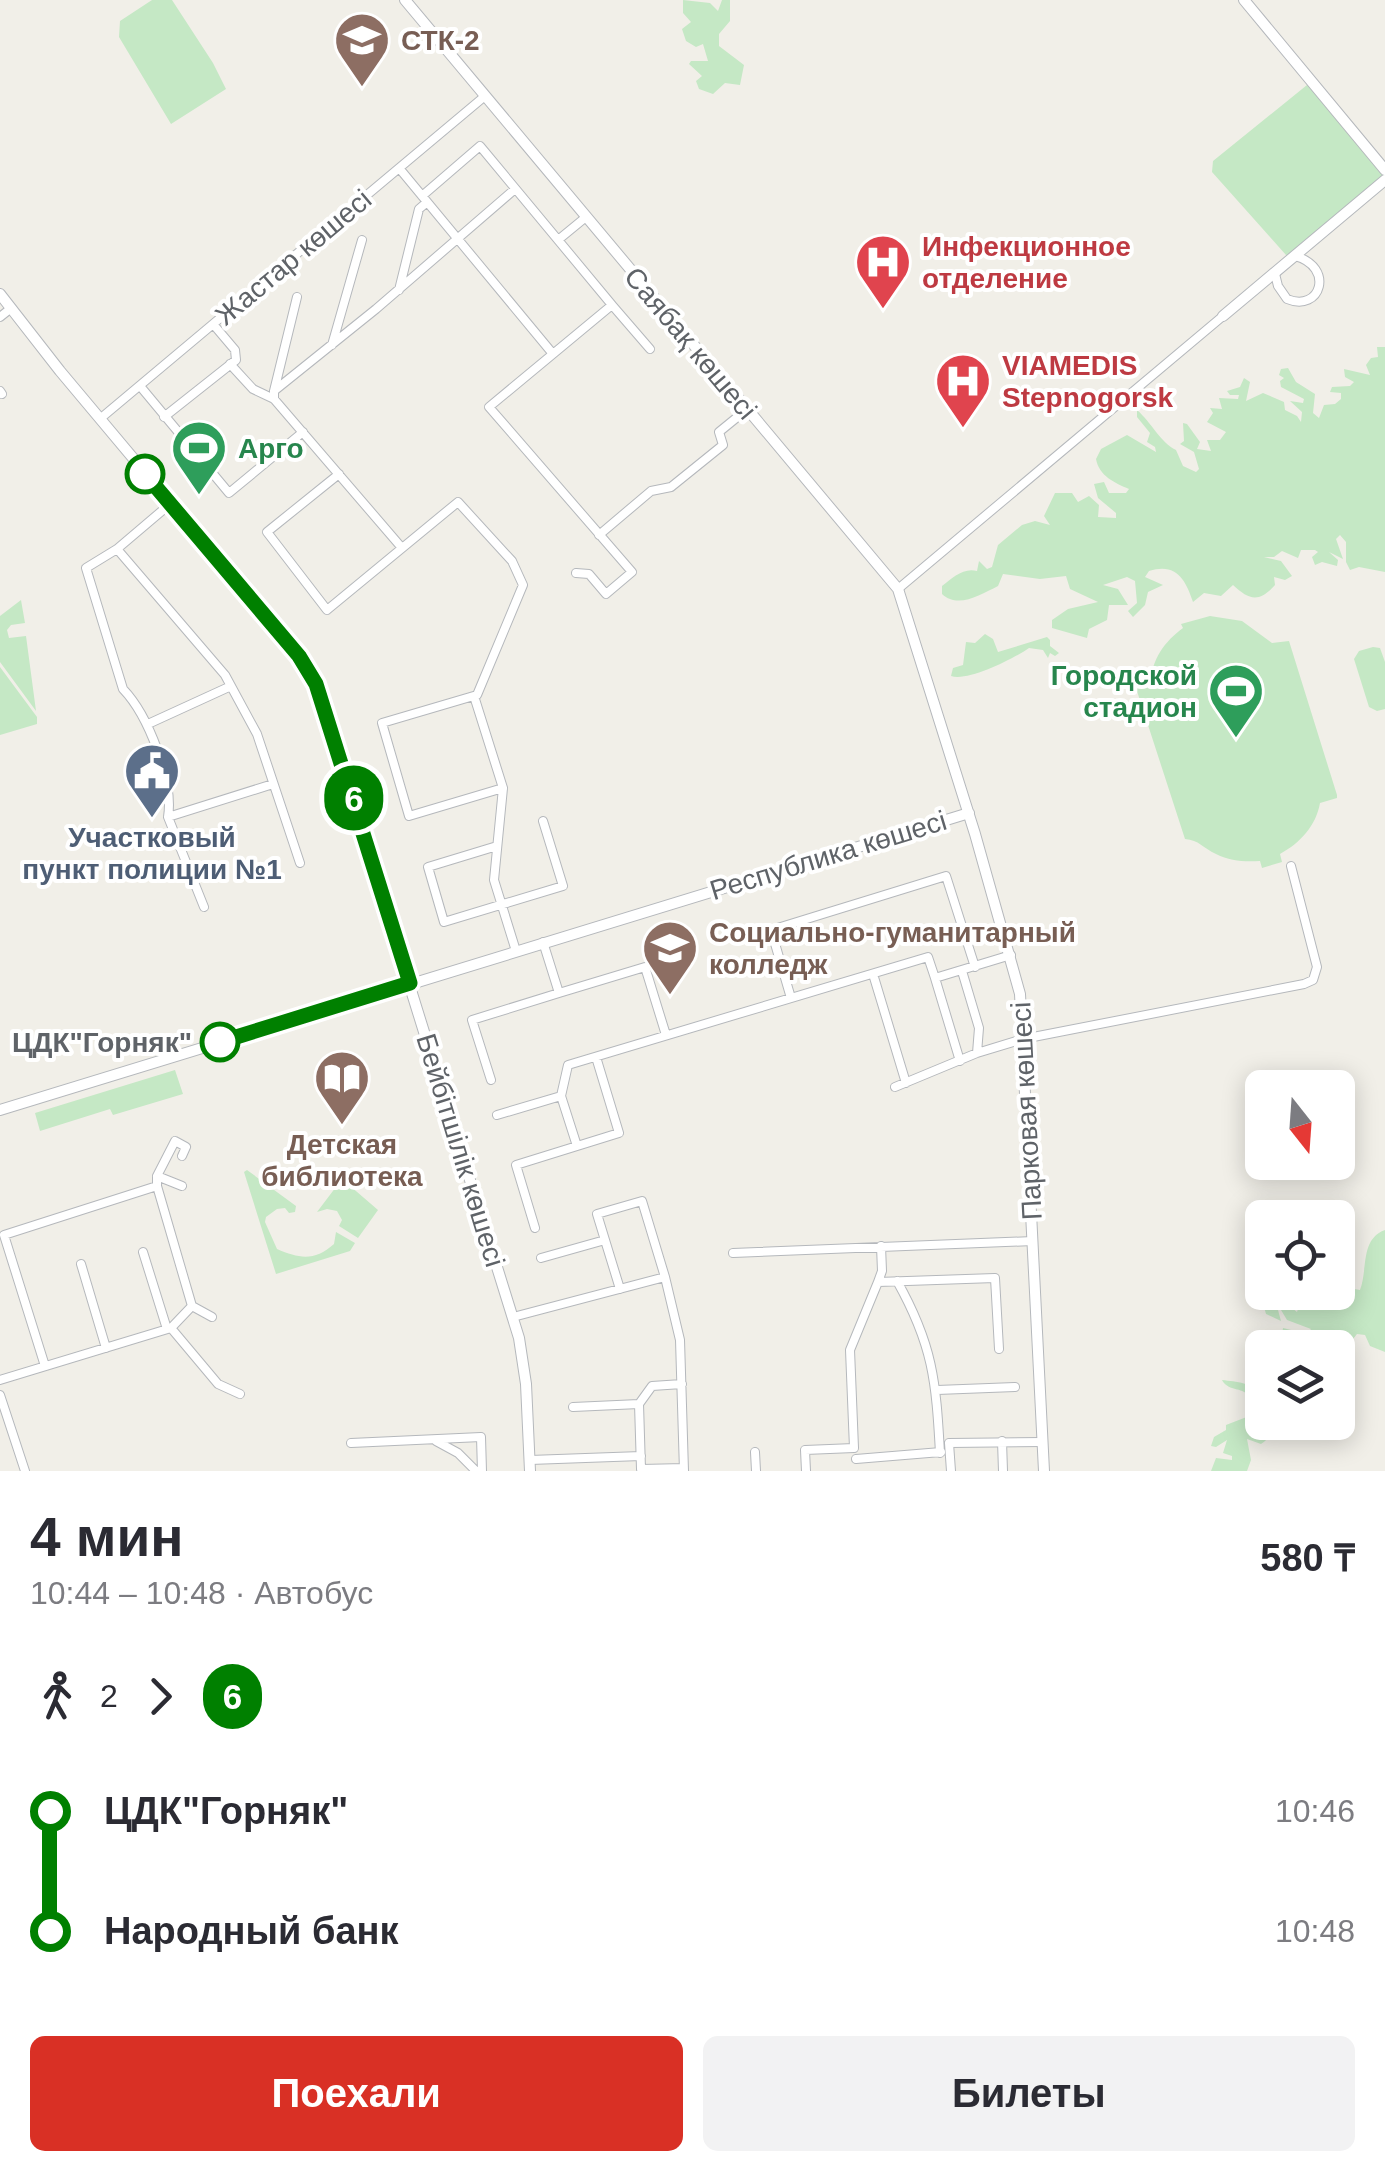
<!DOCTYPE html>
<html lang="ru">
<head>
<meta charset="utf-8">
<style>
	:root { --surface:#fff; --page:#f2f2f3; --text:#2b2b33; --muted:#7c7c81; --accent:#d93025 }
	body { margin:0; font-family:Arial,sans-serif; background:var(--page); color:var(--text); height:100vh; display:flex; flex-direction:column; font-size:38px; white-space:nowrap }
	* { box-sizing:border-box; margin:0 }
	p { font-size:32px; color:var(--muted) }
	.icon { flex:none; width:55px; height:55px; fill:none; stroke:currentColor; stroke-width:2; stroke-linecap:round; stroke-linejoin:round }
	.map { position:relative; height:1471px; overflow:hidden }
	.details { display:flex; flex-direction:column; background:var(--surface); flex:1 }
	.details>* { flex:none }
	.badge { padding:0 20px; border-radius:32px; font-size:35px; line-height:65px }
	.needle { width:65px; rotate:163deg }
	.buttons { position:absolute; left:1245px; top:1070px; display:grid; gap:20px }
	.buttons a { display:grid; place-items:center; width:110px; height:110px; border-radius:15px; background:var(--surface); box-shadow:0 5px 25px #0003; font-size:50px }
	.map>.badge { position:absolute; translate:-50% -50%; box-shadow:0 0 0 5px #fff }
	.legs { display:flex; align-items:center; gap:15px; height:110px; padding:0 30px; font-size:32px }
	.legs p { margin-inline-start:auto }
	.overview { display:flex; align-items:center; justify-content:space-between; height:170px; padding:0 30px }
	h1 { font-size:55px; font-weight:700; line-height:75px }
	.button { display:flex; gap:20px; margin-top:auto; padding:20px 30px }
	.button a { flex:1; height:115px; border-radius:15px; background:var(--accent); color:#fff; font-size:40px; font-weight:700; line-height:115px; text-align:center }
	.button a+a { background:var(--page); color:var(--text) }
	ul { padding:0 30px; list-style:none }
	li { display:flex; align-items:center; gap:35px; height:120px; font-size:38px }
	li i { display:grid; place-items:center; width:15px; height:100%; margin:0 12px; background:currentColor }
	li i::after { content:''; width:25px; height:25px; margin:-12px; border:8px solid; border-radius:50%; background:var(--surface) }
	li p { margin-inline-start:auto }
	li:first-child i { background:linear-gradient(#0000 50%,currentColor 0) }
	li:last-child i { background:linear-gradient(currentColor 50%,#0000 0) }
	.map>svg:first-child { display:block }
</style>
</head>
<body>
<div class="map">
<svg width="1385" height="1471" viewBox="0 0 1385 1471">
	<rect width="100%" height="100%" fill="#f1efe8"/>
	<!-- green -->
	<path fill="#c5e8c5" d="M152,0H172L213,63L226,89L171,124L119,37L120,21Z
		M683,0L710,3L718,11L722,0H730V21L719,34V46L744,65L740,85L725,83L713,94L699,89L696,81L702,76L689,64L691,61H708L703,44L696,47L686,41L682,29L691,22L683,13Z
		M1307,85L1313,86L1383,174L1381,179L1292,254L1286,255L1212,172L1213,161Z
		M1377,347H1385V572L1359,567L1350,570L1346,562V542L1340,535L1336,539L1343,559L1329,552L1338,560L1337,566L1322,562L1315,565L1312,557L1318,552L1315,550H1301L1298,558L1282,551L1274,557H1264L1281,561L1292,576L1285,580L1274,577L1275,585C1259,603 1249,600 1233,585L1221,596L1204,593L1193,602C1186,581 1177,562 1149,571L1145,577L1163,585L1148,592L1145,605L1133,617L1128,611L1137,603L1135,581L1127,577L1103,585L1118,589L1128,605H1109L1107,620L1089,629L1087,638L1052,628V620L1068,609L1098,602L1070,589L1066,576L1040,579L1003,574L998,586C980,595 958,609 942,594V586C952,578 964,567 977,571L979,561L987,569L992,567L998,545L1022,525L1035,521L1050,525L1044,516L1055,493H1072L1078,502L1089,496L1099,505L1098,517L1116,518V513L1098,498L1094,484L1104,482L1109,493H1126L1129,489C1115,483 1099,476 1096,459L1101,449L1127,435L1156,452L1155,447L1147,442L1150,433L1137,417V410C1151,422 1161,443 1176,450L1183,466L1196,472L1199,469L1194,452L1180,444L1184,441L1183,423L1187,424L1200,442L1197,449L1211,451L1207,440H1220L1226,432L1207,422L1213,413L1210,408L1222,409L1219,398L1238,399L1239,395H1230L1227,391L1240,387L1244,378L1250,382L1246,401L1263,393L1284,402L1285,410L1297,416L1301,422L1302,412L1290,401L1303,403L1304,399L1281,387L1280,381L1284,378L1279,375L1281,369L1288,368L1296,382L1315,394L1313,413L1319,418L1324,405L1335,404L1341,399V393L1330,392L1332,387L1350,386L1354,382L1345,377L1344,369L1370,375L1366,365L1371,358L1378,357Z
		M21,600L25,623L11,625L7,630L9,638L26,636L36,711L0,662V616Z
		M1210,616L1242,621L1272,643L1289,641L1337,795V798L1320,803C1316,826 1300,843 1280,854L1282,862L1262,868L1260,861C1244,862 1230,861 1216,854C1203,848 1199,840 1185,839L1136,688L1151,683C1151,660 1165,641 1183,628L1181,624Z
		M985,634L993,639L998,652L1047,637L1050,640V646L1059,653L1055,656L1050,653L1048,658L1043,650L1029,648C1015,658 968,682 951,676L953,668L963,665L966,642L975,643Z
		M1373,647L1380,648L1385,662V709L1377,711L1369,707L1354,659L1359,651Z
		M0,667L37,717V724L0,735Z
		M175,1070L183,1094L113,1115L110,1109L40,1131L35,1113Z
		M247,1170L296,1206L295,1212L289,1213L285,1208L277,1209L266,1217L265,1222L277,1249C300,1259 315,1261 334,1244L336,1232L355,1243L350,1251L276,1274L244,1172Z
		M342,1179L378,1210L358,1238L339,1226L342,1220L337,1211L327,1209L317,1212Z
		M1385,1230V1352L1370,1346L1365,1335L1357,1334L1345,1349L1334,1344L1328,1347H1294L1282,1335L1283,1328L1307,1334L1311,1329L1287,1320L1281,1310H1278L1281,1321L1266,1314L1264,1307L1273,1293L1297,1312L1299,1306L1286,1293C1300,1292 1326,1300 1340,1304L1343,1302L1339,1296L1316,1293L1338,1292V1286L1360,1290C1368,1269 1360,1239 1385,1230Z
		M1222,1380C1237,1382 1252,1382 1262,1395V1422L1271,1423C1270,1432 1271,1438 1261,1444L1247,1439L1251,1460L1247,1471H1211L1216,1458L1232,1460V1456L1223,1453L1227,1440L1216,1447L1211,1446L1214,1437L1226,1430V1425L1262,1411L1246,1403L1247,1394C1239,1387 1228,1391 1222,1380Z"/>
	<g fill="none" stroke-linecap="round" stroke-linejoin="round">
		<!-- minor casing -->
		<g stroke="#b5b8bc" stroke-width="10">
			<path id="minor" d="M399,168L553,354
				M422,196L480,146L612,305L489,407L632,572L606,594L589,574L576,573
				M558,240L586,217
				M1275,274L1278,286L1287,299C1321,313 1335,267 1295,256
				M399,290L419,209L426,203
				M612,305L650,349
				M0,317L10,309
				M332,345L362,240
				M230,364L253,389L274,399L402,548
				M140,386L229,493L303,432
				M0,391L2,394
				M274,391L297,297
				M274,399V391L376,309L515,189
				M164,417L236,360L235,350L213,324
				M101,418L485,96
				M339,474L267,532L327,610L458,502L512,561L523,585L477,695L382,723L409,816L503,788
				M170,504L117,549L225,675L257,734L300,863
				M599,535L651,491L671,487L723,445L719,432L746,410
				M117,549L86,568L123,689C148,715 174,781 168,817L204,907
				M898,589L1223,316
				M474,696L503,788L494,880L516,951
				M148,724L231,686
				M168,817L273,784
				M497,846L428,867L444,922L563,886L543,821
				M543,942L559,993L645,967L666,1035
				M962,971L979,1028L977,1053
				M873,974L906,1083
				M935,978L960,1061
				M791,998L771,930L946,876L975,967
				M491,1080L472,1020L559,993
				M895,1087L977,1053L1023,1039L1304,984L1313,980L1317,967L1291,866
				M497,1115L561,1096
				M577,1146L561,1096L568,1065L928,957L935,978L1011,955
				M157,1176L182,1186
				M535,1228L516,1165L619,1133L596,1057
				M143,1252L167,1329
				M733,1253L1033,1241
				M541,1258L605,1240
				M81,1264L106,1348
				M665,1277L680,1340L684,1471
				M897,1281C933,1345 936,1381 940,1453
				M878,1282L882,1271L881,1246
				M192,1306L212,1317
				M513,1317L665,1277L642,1201L597,1214L620,1289
				M171,1328L218,1384L240,1394
				M45,1366L4,1235L157,1186
				M0,1380L171,1328L192,1306L157,1186V1176L175,1141L186,1147L182,1156
				M682,1384L652,1386L639,1404L641,1469L684,1468
				M937,1390L1015,1387
				M0,1395L25,1471
				M573,1407L639,1404
				M436,1441L458,1453L476,1471
				M1002,1441L1003,1471
				M351,1443L481,1437L482,1471
				M755,1452L756,1471
				M856,1459L941,1452
				M530,1460L641,1456
				M806,1471L805,1450L854,1448L850,1350L878,1282L995,1278L999,1349
				M951,1471L949,1443L1043,1442"/>
		</g>
		<!-- tertiary casing -->
		<g stroke="#b5b8bc" stroke-width="12">
			<path id="tertiary" d="M405,0L898,589L975,834L1020,994L1044,1471
				M1244,0L1385,170
				M0,294L60,371L299,656L316,684L519,1338L526,1384L530,1471
				M1223,316L1385,180
				M0,1110L969,813"/>
		</g>
		<!-- minor -->
		<use href="#minor" stroke="#fff" stroke-width="8"/>
		<!-- tertiary -->
		<use href="#tertiary" stroke="#fff" stroke-width="10"/>
	</g>
	<g fill="none" stroke-linecap="round" stroke-linejoin="round">
		<!-- line-1 casing -->
		<g stroke="#fff" stroke-width="22">
			<path id="line-1" d="M145,474L299,656L316,684L410,983L220,1042"/>
		</g>
		<!-- line-1 -->
		<use href="#line-1" stroke="#008000" stroke-width="15"/>
	</g>
	<!-- icons -->
	<defs>
		<g id="university-pin" transform="scale(2.875)"><path d="M0 17L-7.5 6A9.5 9.5 0 1 1 7.5 6Z" fill="#8d6e63" stroke="#fff"/><path d="M0-5L7-2L0 1L-7-2ZM-4 1L0 2.5L4 1V4Q0 6-4 4Z" fill="#fff"/></g>
		<g id="hospital-pin" transform="scale(2.875)"><path d="M0 17L-7.5 6A9.5 9.5 0 1 1 7.5 6Z" fill="#e0444e" stroke="#fff"/><path d="M-5-5h3v3.5h4V-5h3V5h-3V1.5h-4V5h-3Z" fill="#fff"/></g>
		<g id="stadium-pin" transform="scale(2.875)"><path d="M0 17L-7.5 6A9.5 9.5 0 1 1 7.5 6Z" fill="#2e9e5b" stroke="#fff"/><path d="M0-5a6.5 5 0 1 0 0 10a6.5 5 0 1 0 0-10ZM-3.5-1.8h7v3.6h-7Z" fill="#fff"/></g>
		<g id="civic-pin" transform="scale(2.875)"><path d="M0 17L-7.5 6A9.5 9.5 0 1 1 7.5 6Z" fill="#5c6f8a" stroke="#fff"/><path d="M-.6-6.5H3V-4.5H.6V-3L4-1V1h2V6H-6V1h2V-1L-.6-3ZM-1.2 2.5V6h2.4V2.5Z" fill="#fff"/></g>
		<g id="library-pin" transform="scale(2.875)"><path d="M0 17L-7.5 6A9.5 9.5 0 1 1 7.5 6Z" fill="#8d6e63" stroke="#fff"/><path d="M-6-4Q-3-5.5-.7-3.5V5Q-3 3-6 4ZM6-4Q3-5.5 .7-3.5V5Q3 3 6 4Z" fill="#fff"/></g>
	</defs>
	<g fill-rule="evenodd">
		<use href="#university-pin" x="362" y="40"/>
		<use href="#hospital-pin" x="883" y="262"/>
		<use href="#hospital-pin" x="963" y="381"/>
		<use href="#stadium-pin" x="199" y="448"/>
		<use href="#stadium-pin" x="1236" y="691"/>
		<use href="#civic-pin" x="152" y="771"/>
		<use href="#university-pin" x="670" y="948"/>
		<use href="#library-pin" x="342" y="1078"/>
	</g>
	<!-- markers -->
	<g fill="#fff" stroke="#008000" stroke-width="5">
		<circle cx="145" cy="474" r="18"/>
		<circle cx="220" cy="1042" r="18"/>
	</g>
	<g text-anchor="middle" stroke-width="8" stroke-linejoin="round" paint-order="stroke">
		<!-- education labels -->
		<g font-size="28" font-weight="bold" fill="#785e54" stroke="#fff" text-anchor="start">
			<text x="401" y="50">СТК-2</text>
			<text x="709" y="942">Социально-гуманитарный<tspan x="709" dy="32">колледж</tspan></text>
			<text x="342" y="1154" text-anchor="middle">Детская<tspan x="342" dy="32">библиотека</tspan></text>
		</g>
		<!-- health labels -->
		<g font-size="28" font-weight="bold" fill="#be3a42" stroke="#fff" text-anchor="start">
			<text x="922" y="256">Инфекционное<tspan x="922" dy="32">отделение</tspan></text>
			<text x="1002" y="375">VIAMEDIS<tspan x="1002" dy="32">Stepnogorsk</tspan></text>
		</g>
		<!-- street labels -->
		<g font-size="28" fill="#5f6368" stroke="#fff">
			<text transform="translate(293 257) rotate(-40)" y="10">Жастар көшесі</text>
			<text transform="translate(691 343) rotate(50)" y="10">Саябақ көшесі</text>
			<text transform="translate(828 855) rotate(-17)" y="10">Республика көшесі</text>
			<text transform="translate(1026 1111) rotate(-93)" y="10">Парковая көшесі</text>
			<text transform="translate(461 1150) rotate(73)" y="10">Бейбітшілік көшесі</text>
		</g>
		<!-- leisure labels -->
		<g font-size="28" font-weight="bold" fill="#27864d" stroke="#fff" text-anchor="start">
			<text x="238" y="458">Арго</text>
			<text x="1197" y="685" text-anchor="end">Городской<tspan x="1197" dy="32">стадион</tspan></text>
		</g>
		<!-- service labels -->
		<g font-size="28" font-weight="bold" fill="#4e5e75" stroke="#fff">
			<text x="152" y="847">Участковый<tspan x="152" dy="32">пункт полиции №1</tspan></text>
		</g>
		<!-- stop labels -->
		<g font-size="28" font-weight="bold" fill="#5f6368" stroke="#fff" text-anchor="end">
			<text x="192" y="1052">ЦДК"Горняк"</text>
		</g>
	</g>
</svg>
<div class="buttons">
<a><svg class="needle" viewBox="-14 -14 28 28"><path d="M0-13l5 13h-10z" fill="#e53935"/><path d="M0 13l5-13h-10z" fill="#7c7c81"/></svg></a>
<a><svg class="icon" aria-label="locate" viewBox="0 0 24 24"><circle cx="12" cy="12" r="6"/><path d="M12 2v4M12 18v4M2 12h4M18 12h4"/></svg></a>
<a><svg class="icon" aria-label="layers" viewBox="0 0 24 24"><path d="M12 4l9 5-9 5-9-5zM3 14l9 5 9-5"/></svg></a>
</div>
<b class="badge" style="left:354px;top:798px;background:#008000;color:#fff">6</b>
</div>
<section class="details">
<div class="overview"><div><h1>4 мин</h1><p>10:44 – 10:48 · Автобус</p></div><b>580 ₸</b></div>
<div class="legs"><svg class="icon" aria-label="walk" viewBox="0 0 24 24"><circle cx="13" cy="4" r="2"/><path d="M13 8l-2 6 4 7M11 14l-3 7M7 12l3-4h3l4 4"/></svg>2<svg class="icon" aria-label="forward" viewBox="0 0 24 24"><path d="M9 5l7 7-7 7"/></svg><b class="badge" style="background:#008000;color:#fff">6</b></div>
<ul>
<li><i style="color:#008000"></i><b>ЦДК&quot;Горняк&quot;</b><p>10:46</p></li>
<li><i style="color:#008000"></i><b>Народный банк</b><p>10:48</p></li>
</ul>
<div class="button"><a>Поехали</a><a>Билеты</a></div>
</section>
</body>
</html>
